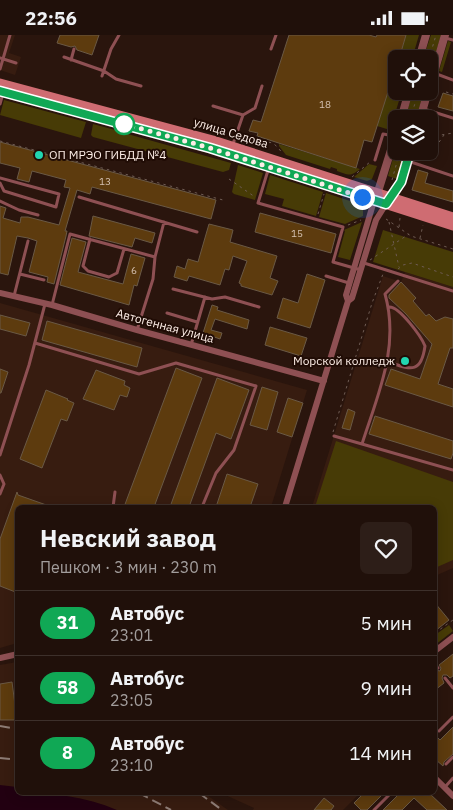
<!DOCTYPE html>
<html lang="ru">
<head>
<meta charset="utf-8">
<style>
	:root { --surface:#20100a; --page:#2d1e18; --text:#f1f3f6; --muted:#a29d9c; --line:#3d302b }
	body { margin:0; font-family:"IBM Plex Sans",sans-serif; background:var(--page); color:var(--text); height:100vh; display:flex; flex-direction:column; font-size:19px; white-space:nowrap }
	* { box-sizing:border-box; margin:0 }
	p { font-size:16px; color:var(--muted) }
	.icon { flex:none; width:28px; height:28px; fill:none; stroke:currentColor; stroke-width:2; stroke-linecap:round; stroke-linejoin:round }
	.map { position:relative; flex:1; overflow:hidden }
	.drawer { position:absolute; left:15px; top:470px; width:422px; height:290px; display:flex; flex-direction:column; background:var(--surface); border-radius:8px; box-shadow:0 2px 12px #0003,0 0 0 1px var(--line) }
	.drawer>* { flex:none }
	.badge { padding:0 10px; border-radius:16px; font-size:18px; line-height:32px }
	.buttons { position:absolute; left:388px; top:15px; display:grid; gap:10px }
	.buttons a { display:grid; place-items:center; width:50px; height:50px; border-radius:8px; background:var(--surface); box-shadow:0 2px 12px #0003,0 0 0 1px var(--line); font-size:25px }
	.you { position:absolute; width:25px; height:25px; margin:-12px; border:4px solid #fff; border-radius:50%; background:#1a73e8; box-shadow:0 0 0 8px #1a73e833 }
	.map>.badge { position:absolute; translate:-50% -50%; box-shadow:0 0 0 2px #fff }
	.round { display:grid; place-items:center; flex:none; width:52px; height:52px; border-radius:8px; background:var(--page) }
	.overview { display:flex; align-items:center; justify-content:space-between; height:85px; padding:0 25px }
	h1 { font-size:24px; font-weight:700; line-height:38px }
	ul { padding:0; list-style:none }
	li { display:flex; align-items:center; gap:15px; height:65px; padding:0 25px; border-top:1px solid var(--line) }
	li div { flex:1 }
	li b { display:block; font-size:19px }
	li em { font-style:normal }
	li .badge { min-width:55px; font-weight:700; text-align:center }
	.status { display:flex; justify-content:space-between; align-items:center; height:35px; padding:0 25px; background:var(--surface); direction:ltr }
	.status svg { height:14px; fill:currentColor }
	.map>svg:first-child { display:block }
</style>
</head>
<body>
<div class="status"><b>22:56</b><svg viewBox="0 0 49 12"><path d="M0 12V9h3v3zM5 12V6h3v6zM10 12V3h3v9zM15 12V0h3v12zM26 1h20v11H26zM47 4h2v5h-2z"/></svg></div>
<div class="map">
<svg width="453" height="775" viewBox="0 0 453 775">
	<rect width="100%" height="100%" fill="#2a150d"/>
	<!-- built -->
	<path fill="#371c10" d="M0,0H15L9,18L21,22L15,40L0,35Z
		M405,237L453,252V533L435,541V472H312L383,241L401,247Z
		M0,268L307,355L271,472H18L17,608L0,613Z
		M17,627L18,758H204L228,775H0V630Z
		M221,758H360L343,775H253L254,773Z"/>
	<!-- green -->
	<path fill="#473b06" d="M406,0H419L412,24H399Z
		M431,0H441L429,41V24H423Z
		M448,6L451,7L442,37L439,36Z
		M396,32V56H402L390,95L377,91Z
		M413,56H424L416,84H405Z
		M4,65L86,87L81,103L0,80Z
		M93,89L119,96V98L123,99L124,98L231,128L229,135L223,137L93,102L91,100Z
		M279,109L360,134C350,142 349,140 337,136V134L331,132L330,134L286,120L279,111Z
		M396,113V116H406L397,144L388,141Z
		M369,129L377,131L372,144L367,146L354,142Z
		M238,130L263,138L255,165L234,159L232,157Z
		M270,140L323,157L316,181L282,171L284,164L265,159Z
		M326,158L359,169L363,173V181L345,189L319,182Z
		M362,187L350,225L338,222L345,196L344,195Z
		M383,195L453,217V252L373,227Z
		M336,406L453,447V525L435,533V472H315Z
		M449,590L453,596L435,610V600Z"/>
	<!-- water -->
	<path fill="#201" d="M0,750L17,752L18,758C52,758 85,761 117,775H0Z"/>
	<!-- building -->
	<path fill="#5d3b0e" stroke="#6a5945" d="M60,0H99L92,20L77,15L75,11L71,12L57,8Z
		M289,0H369L376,2L377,0H406L399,24H396V32L372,107L364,105L356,133L257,101L258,98L249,96L253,85L261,87Z
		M443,58L453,61V76L438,72Z
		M0,107L216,165L211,184L92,152L90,159L77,155L65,196H67L66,201L54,249L47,247L48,242L29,237L37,206L28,203L17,201L8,240L0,238V171L6,173L3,183L20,188L21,182H28L59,190L70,153L64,152L66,145L32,136L29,147L17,144L20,133L0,128Z
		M418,135L428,138L425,148L453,156V167L412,155Z
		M260,178L336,199L331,218L255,197Z
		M93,181L155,198L152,208L135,203L132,212L89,201Z
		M209,189L233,195L230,207L277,221L270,243L278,246L272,260L241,251V249L239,248L247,226L233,221L229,235L225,234L220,250L189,241L187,246L174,242L177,231L185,234L188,224L198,227Z
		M72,203L86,207L78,237L123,249L131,219L145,223L137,251L134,250L129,270L60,250Z
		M307,239L325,245L310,293L277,283L283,263L298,268Z
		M401,247L416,263L413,266L426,281L429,279L436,286L445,282L453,284V313H450L438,349L453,354V372L385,350L391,334L420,344L432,309L406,279L389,263V260Z
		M212,270L218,272L217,275L249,285L247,294L215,284L211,295L222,298L220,304L203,298Z
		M0,280L30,288L26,301L0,294Z
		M47,286L142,313L137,332L42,305Z
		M270,292L307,303L301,321L265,310Z
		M176,333L202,343L154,472H124Z
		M0,334L8,337L1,358H0Z
		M96,335L125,346L124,350L130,353L127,362L120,360L114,375L83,364Z
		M217,343L249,355L231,404L216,398L189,472H170Z
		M262,352L278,357L267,395L250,390Z
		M46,355L68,364L67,365L74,368L67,386L61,384L42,433L20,424Z
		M288,363L303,368L292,402L277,397Z
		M348,374L355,377L350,395L342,393Z
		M375,381L453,406V418L451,424L369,399Z
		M227,439L258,449L250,472H216Z
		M17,457L18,460L52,472H18V558L0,551V504Z
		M435,568L449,585L435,596Z
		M453,619V641L450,643L447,640H443L442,643L444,648L435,655V635L440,636L441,633L439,630Z
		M12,647L15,670H18L17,685H0V649Z
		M453,692V719L444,727L443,731L435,724V700L440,705Z
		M364,758H384L367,775H361L354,768Z
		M400,758H429L447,775H427L414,763L402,775H383Z
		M324,763L334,771L331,775H314Z"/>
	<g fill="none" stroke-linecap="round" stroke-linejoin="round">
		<!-- path -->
		<path stroke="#6e5b53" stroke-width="1" stroke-dasharray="2.5 4" stroke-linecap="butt" d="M429,24L436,0
			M446,57L453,59
			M410,84L419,56
			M429,102L453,98
			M0,106L223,165
			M256,110C271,105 273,106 283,119
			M419,123L435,113L444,100
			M352,142L370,127
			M229,144L255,162
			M392,145L400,116
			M318,179L324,159
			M386,184L411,201L453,214
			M389,187L399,232
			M348,190L361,185
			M399,192L400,183
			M420,203L423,190
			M370,225L409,199
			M398,234L403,230L412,228L453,242
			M333,397L372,268L383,239
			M435,598L453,585"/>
		<!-- service -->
		<path stroke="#8e5053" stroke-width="3" d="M445,3L453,5
			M271,14L276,0
			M64,22L104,36L116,44L141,51
			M0,23L16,28
			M71,25L74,14
			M0,34L10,0
			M434,38L453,45
			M102,41L111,14L119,0
			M0,69L3,58
			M213,71L243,80
			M424,74L453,83
			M233,109L243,80L255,73L262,51
			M375,125L383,99L395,101
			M408,126L453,141
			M269,132L258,168L343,192L333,227L361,235
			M0,143L59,159L56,172L4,156L0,148
			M79,162L197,197
			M0,166L19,175L38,180
			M90,204L83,231L88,236L109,242L117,238L124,214
			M364,228L453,256
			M20,239L44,245
			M326,241L349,248
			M173,254L212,264L225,262L259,272
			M14,261L28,206
			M52,270L70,199L155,222
			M167,278L197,287
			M137,295L153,244L155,222L164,187
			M35,308L139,339L176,328L256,351L234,415L216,438L202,472
			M191,310L205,262
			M388,327C410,334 421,340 425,311C421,301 399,271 389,272
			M334,401L453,435
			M362,409C378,359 400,312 385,259L398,246
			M0,420L29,330L45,269
			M0,440L4,449L0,459
			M113,472L115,457
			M435,630L438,633
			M445,643L453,653
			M439,696L453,682
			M446,729L453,722
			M445,752L453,743
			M374,775L391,758"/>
		<!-- minor -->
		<path stroke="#8e5053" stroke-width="6" d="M0,258L52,270L137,295L324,346
			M348,266L346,260L374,166
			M285,472L348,266L352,263L376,185L386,169
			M435,616L453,602
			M0,623L18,619
			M435,743L453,761"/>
		<!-- tertiary -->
		<path stroke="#8e5053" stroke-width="8" d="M419,24L426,0
			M429,55L445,0
			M401,84L409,56
			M420,84L428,56
			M376,163L396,99
			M388,167L401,147L410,116"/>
		<!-- secondary -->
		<path stroke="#cf6c72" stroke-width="9" d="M0,48L213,105L453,182
			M0,56L210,113L453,191"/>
		<!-- rail -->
		<path stroke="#8d7b74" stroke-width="2" stroke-dasharray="10 5" stroke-linecap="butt" d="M0,691L18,694
			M0,723L18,725
			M139,758L171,775
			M199,758L222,775"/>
	</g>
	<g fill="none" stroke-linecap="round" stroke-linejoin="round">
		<!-- line casing -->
		<g stroke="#fff" stroke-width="11">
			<path id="line" d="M0,56L210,113L386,169L401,147L410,116"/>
		</g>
		<!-- line -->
		<use href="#line" stroke="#10a855" stroke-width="8"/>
		<!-- walk -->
		<path stroke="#fcede6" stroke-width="5" stroke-dasharray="0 9" d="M124,89L210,113L362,162"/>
	</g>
	<!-- markers -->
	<circle fill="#fff" stroke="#10a855" stroke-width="2.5" cx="124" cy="89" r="10"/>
	<g fill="#21d5b0" stroke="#200c05" stroke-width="2">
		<circle cx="39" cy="120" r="5"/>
		<circle cx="405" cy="326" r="5"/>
	</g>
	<g text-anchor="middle" stroke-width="4" stroke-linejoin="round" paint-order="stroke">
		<!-- number labels -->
		<g font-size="10" fill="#d4c0b0">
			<text x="325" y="73">18</text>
			<text x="105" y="150">13</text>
			<text x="297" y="202">15</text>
			<text x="134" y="239">6</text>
		</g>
		<!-- street labels -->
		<g font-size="12" fill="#fcede6" stroke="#200c05">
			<text transform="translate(231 98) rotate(17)" y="4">улица Седова</text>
			<text transform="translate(165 291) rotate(15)" y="4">Автогенная улица</text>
		</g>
		<!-- poi labels -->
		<g font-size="12" fill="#fcede6" stroke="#200c05" text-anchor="start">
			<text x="49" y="124">ОП МРЭО ГИБДД №4</text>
			<text x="395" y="330" text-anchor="end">Морской колледж</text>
		</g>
	</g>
</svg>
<div class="buttons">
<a><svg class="icon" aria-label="locate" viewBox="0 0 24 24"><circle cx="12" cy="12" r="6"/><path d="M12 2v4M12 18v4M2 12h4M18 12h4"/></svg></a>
<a><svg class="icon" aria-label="layers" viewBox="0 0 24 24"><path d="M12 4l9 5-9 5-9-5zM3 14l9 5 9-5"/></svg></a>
</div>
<div class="you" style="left:362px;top:162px"></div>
<section class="drawer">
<div class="overview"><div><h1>Невский завод</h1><p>Пешком · 3 мин · 230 m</p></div><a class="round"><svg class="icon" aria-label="heart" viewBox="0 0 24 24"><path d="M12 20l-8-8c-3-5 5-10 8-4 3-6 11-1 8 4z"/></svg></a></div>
<ul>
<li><span class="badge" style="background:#10a855;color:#fff">31</span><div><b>Автобус</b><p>23:01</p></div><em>5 мин</em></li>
<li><span class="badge" style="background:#10a855;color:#fff">58</span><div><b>Автобус</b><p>23:05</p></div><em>9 мин</em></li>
<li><span class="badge" style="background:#10a855;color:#fff">8</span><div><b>Автобус</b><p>23:10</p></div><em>14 мин</em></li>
</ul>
</section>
</div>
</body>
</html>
